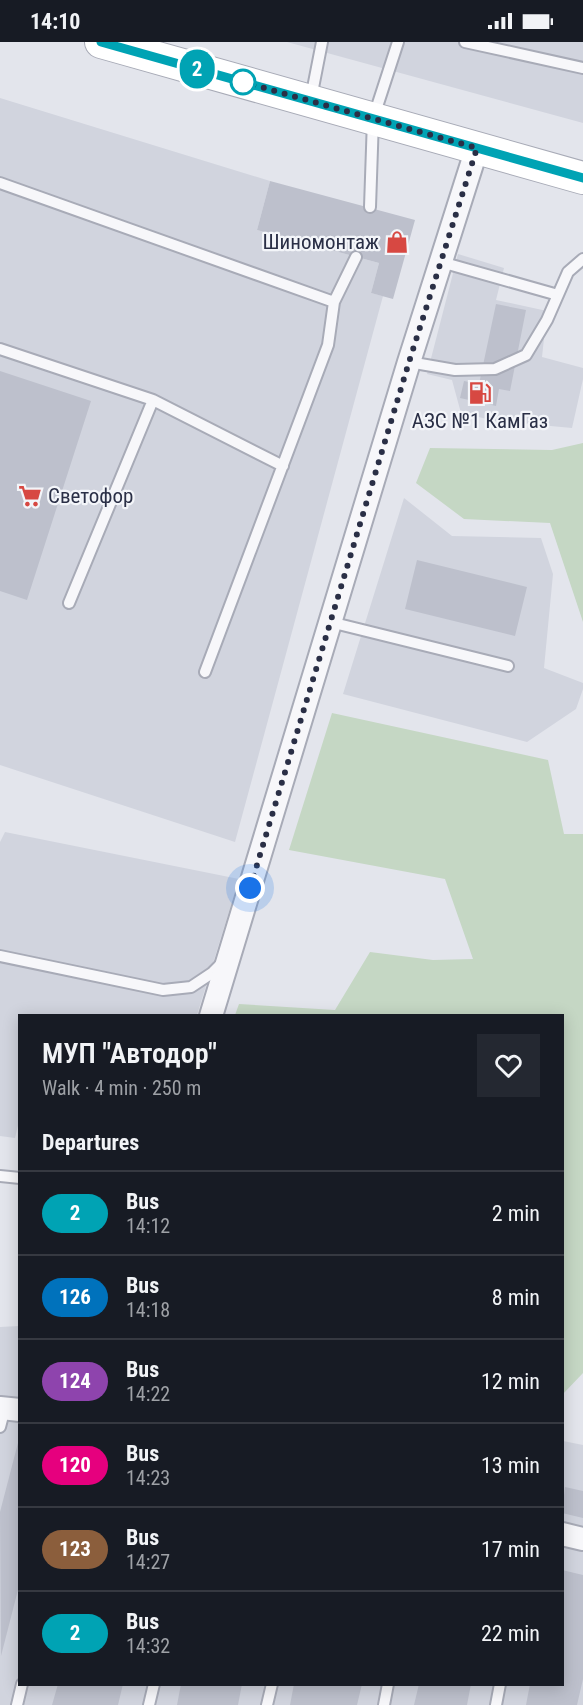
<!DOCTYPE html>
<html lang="en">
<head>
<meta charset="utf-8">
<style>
	:root { --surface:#171b24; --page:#242831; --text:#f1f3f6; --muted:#9ea1a6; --line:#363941 }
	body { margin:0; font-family:"Roboto Condensed",sans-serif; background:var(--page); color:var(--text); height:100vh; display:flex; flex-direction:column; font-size:22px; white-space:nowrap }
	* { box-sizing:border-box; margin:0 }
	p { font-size:20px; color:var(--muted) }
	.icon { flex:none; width:33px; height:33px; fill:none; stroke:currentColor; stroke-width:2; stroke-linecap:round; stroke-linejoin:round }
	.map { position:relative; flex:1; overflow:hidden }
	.drawer { position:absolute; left:18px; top:972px; width:546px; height:672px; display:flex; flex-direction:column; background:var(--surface); border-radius:0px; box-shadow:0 3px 15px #0003 }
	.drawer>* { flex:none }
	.badge { padding:0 12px; border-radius:20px; font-size:21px; line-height:39px }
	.you { position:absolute; width:30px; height:30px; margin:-15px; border:4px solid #fff; border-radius:50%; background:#1a73e8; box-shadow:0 0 0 9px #1a73e833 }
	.map>.badge { position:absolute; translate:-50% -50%; box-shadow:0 0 0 3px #fff }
	h2 { padding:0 24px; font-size:22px; line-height:54px }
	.round { display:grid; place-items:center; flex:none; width:63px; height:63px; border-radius:0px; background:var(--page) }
	.summary { display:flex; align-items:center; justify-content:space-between; height:102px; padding:0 24px }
	h1 { font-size:28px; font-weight:600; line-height:45px }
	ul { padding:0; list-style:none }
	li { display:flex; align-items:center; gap:18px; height:84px; padding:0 24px; border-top:2px solid var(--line) }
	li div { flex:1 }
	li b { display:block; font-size:22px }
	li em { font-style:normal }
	li .badge { min-width:66px; font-weight:700; text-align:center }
	.status { display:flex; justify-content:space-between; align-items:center; height:42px; padding:0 30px; background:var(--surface); direction:ltr }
	.status svg { height:16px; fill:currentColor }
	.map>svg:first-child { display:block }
</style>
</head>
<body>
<div class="status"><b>14:10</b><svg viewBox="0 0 49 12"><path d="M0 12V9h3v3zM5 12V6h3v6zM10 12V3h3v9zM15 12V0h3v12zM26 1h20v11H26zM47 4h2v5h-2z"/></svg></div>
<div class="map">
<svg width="583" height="1663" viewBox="0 0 583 1663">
	<rect width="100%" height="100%" fill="#e3e5ec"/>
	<!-- built -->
	<path fill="#d1d4de" d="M287,0H583V81Z
		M0,56L270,139L257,188L379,221L371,251L383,254L235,800L0,723Z
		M458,212L504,226L496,258L547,269L542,315L583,326V337L572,386L496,379L461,371L452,338L427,332Z
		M404,456L452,494L541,496L553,532L544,626L583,641V647L576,667L527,700L343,652Z
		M5,790L239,837L197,973L20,974L19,1079L15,1096L0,1094V800Z
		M19,1284L20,1642H562L563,1399L583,1403V1663H0V1285Z"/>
	<!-- green -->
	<path fill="#c5d7c4" d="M583,401V580L550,481L464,477L416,441L430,406L552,408Z
		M332,671L548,718L564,792H583V1331L563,1352L562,974L235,973L239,962L335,968L370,910L433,918L473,917L445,837L289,808Z"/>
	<!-- building -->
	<path fill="#bdc0cc" d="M270,139L415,178L393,257L371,251L379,221L257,188Z
		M496,262L526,268L510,349L499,347L496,364L460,356L464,339L479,342Z
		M0,329L91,359L27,558L0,549Z
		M417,518L527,545L515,594L405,567Z
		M19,1397L20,1540L1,1614L0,1470Z
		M565,1445L583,1449V1476L562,1471Z
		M562,1528L583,1533V1637L577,1663H526L530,1642H562Z
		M58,1642H123L118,1663H52Z
		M181,1642H242L238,1663H177Z
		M294,1642H362L357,1663H290Z
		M419,1642H471L467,1663H414Z"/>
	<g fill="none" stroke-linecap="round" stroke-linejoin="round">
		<!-- lane casing -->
		<g stroke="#a8abb7" stroke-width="14">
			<path id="lane" d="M465,0L583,26
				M311,56L322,0
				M0,141L334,260
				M370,165L373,77L398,0
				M441,220L558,253
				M0,307L153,358L283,424
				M409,320L455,328L495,327L526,313L547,278L568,230L583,217
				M69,561L153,358
				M330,580L508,624
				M205,630L328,303L334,260L356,215
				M0,914L163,948L191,945L212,931L222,921
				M0,1134L20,1136
				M0,1385L5,1366
				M17,1663L22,1642
				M149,1663L154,1642
				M267,1663L272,1642
				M384,1663L388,1642
				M496,1663L500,1642"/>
		</g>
		<!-- street casing -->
		<g stroke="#a8abb7" stroke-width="26">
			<path id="street" d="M211,974L409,320L477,106
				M0,1366L20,1368
				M562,1492L583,1497"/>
		</g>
		<!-- secondary casing -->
		<g stroke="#a8abb7" stroke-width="34">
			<path id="secondary" d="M101,0L583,136"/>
		</g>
		<!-- lane -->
		<use href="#lane" stroke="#f7f7fa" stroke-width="10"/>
		<!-- street -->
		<use href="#street" stroke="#f7f7fa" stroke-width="22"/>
		<!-- secondary -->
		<use href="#secondary" stroke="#fff" stroke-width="32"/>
	</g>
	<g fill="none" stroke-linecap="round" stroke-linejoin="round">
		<!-- line casing -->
		<g stroke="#fff" stroke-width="14">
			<path id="line" d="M101,0L583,136"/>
		</g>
		<!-- line -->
		<use href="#line" stroke="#00a3b4" stroke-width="9"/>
		<!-- walk -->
		<path stroke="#2a2f46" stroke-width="6" stroke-dasharray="0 10.8" d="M243,40L477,106L409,320L250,846"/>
	</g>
	<!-- icons -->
	<defs>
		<g id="shop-bare" transform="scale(1.8)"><path d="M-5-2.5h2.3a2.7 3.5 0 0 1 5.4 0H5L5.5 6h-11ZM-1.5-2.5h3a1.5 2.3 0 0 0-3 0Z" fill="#d74842" stroke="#f3f5f9" stroke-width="2.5" paint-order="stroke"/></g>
		<g id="fuel-bare" transform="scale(1.8)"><path d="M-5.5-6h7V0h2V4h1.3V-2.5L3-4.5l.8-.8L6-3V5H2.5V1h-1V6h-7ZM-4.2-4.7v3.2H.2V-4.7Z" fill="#d74842" stroke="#f3f5f9" stroke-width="2.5" paint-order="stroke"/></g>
		<g id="supermarket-bare" transform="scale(1.8)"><path d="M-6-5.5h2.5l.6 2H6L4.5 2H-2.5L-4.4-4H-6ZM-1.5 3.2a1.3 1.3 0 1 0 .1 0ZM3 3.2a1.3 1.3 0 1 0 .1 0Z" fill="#d74842" stroke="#f3f5f9" stroke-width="2.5" paint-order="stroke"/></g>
	</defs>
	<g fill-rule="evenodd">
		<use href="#shop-bare" x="397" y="200"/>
		<use href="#fuel-bare" x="480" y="351"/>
		<use href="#supermarket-bare" x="30" y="454"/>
	</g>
	<!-- markers -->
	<circle fill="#fff" stroke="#00a3b4" stroke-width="3" cx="243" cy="40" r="12"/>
	<g text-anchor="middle" stroke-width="4.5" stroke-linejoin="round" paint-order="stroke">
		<!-- poi labels -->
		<g font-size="21" fill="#2a2f46" stroke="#f3f5f9" text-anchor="end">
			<text x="379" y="207">Шиномонтаж</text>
			<text x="480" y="386" text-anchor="middle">АЗС №1 КамГаз</text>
			<text x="48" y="461" text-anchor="start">Светофор</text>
		</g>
	</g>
</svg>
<div class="you" style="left:250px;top:846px"></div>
<b class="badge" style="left:197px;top:27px;background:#00a3b4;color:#fff">2</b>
<section class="drawer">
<div class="summary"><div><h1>МУП &quot;Автодор&quot;</h1><p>Walk · 4 min · 250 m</p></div><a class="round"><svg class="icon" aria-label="heart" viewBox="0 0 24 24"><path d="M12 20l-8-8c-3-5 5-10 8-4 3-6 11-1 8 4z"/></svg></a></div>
<h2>Departures</h2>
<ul>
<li><span class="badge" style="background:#00a3b4;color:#fff">2</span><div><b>Bus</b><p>14:12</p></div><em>2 min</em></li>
<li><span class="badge" style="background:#0072bc;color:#fff">126</span><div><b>Bus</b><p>14:18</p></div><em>8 min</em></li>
<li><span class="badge" style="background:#8e44ad;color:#fff">124</span><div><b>Bus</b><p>14:22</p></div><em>12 min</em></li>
<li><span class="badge" style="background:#e6007e;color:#fff">120</span><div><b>Bus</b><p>14:23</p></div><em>13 min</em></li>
<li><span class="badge" style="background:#8b5e3c;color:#fff">123</span><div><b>Bus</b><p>14:27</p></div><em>17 min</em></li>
<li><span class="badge" style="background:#00a3b4;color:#fff">2</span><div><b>Bus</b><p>14:32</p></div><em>22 min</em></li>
</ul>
</section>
</div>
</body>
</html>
